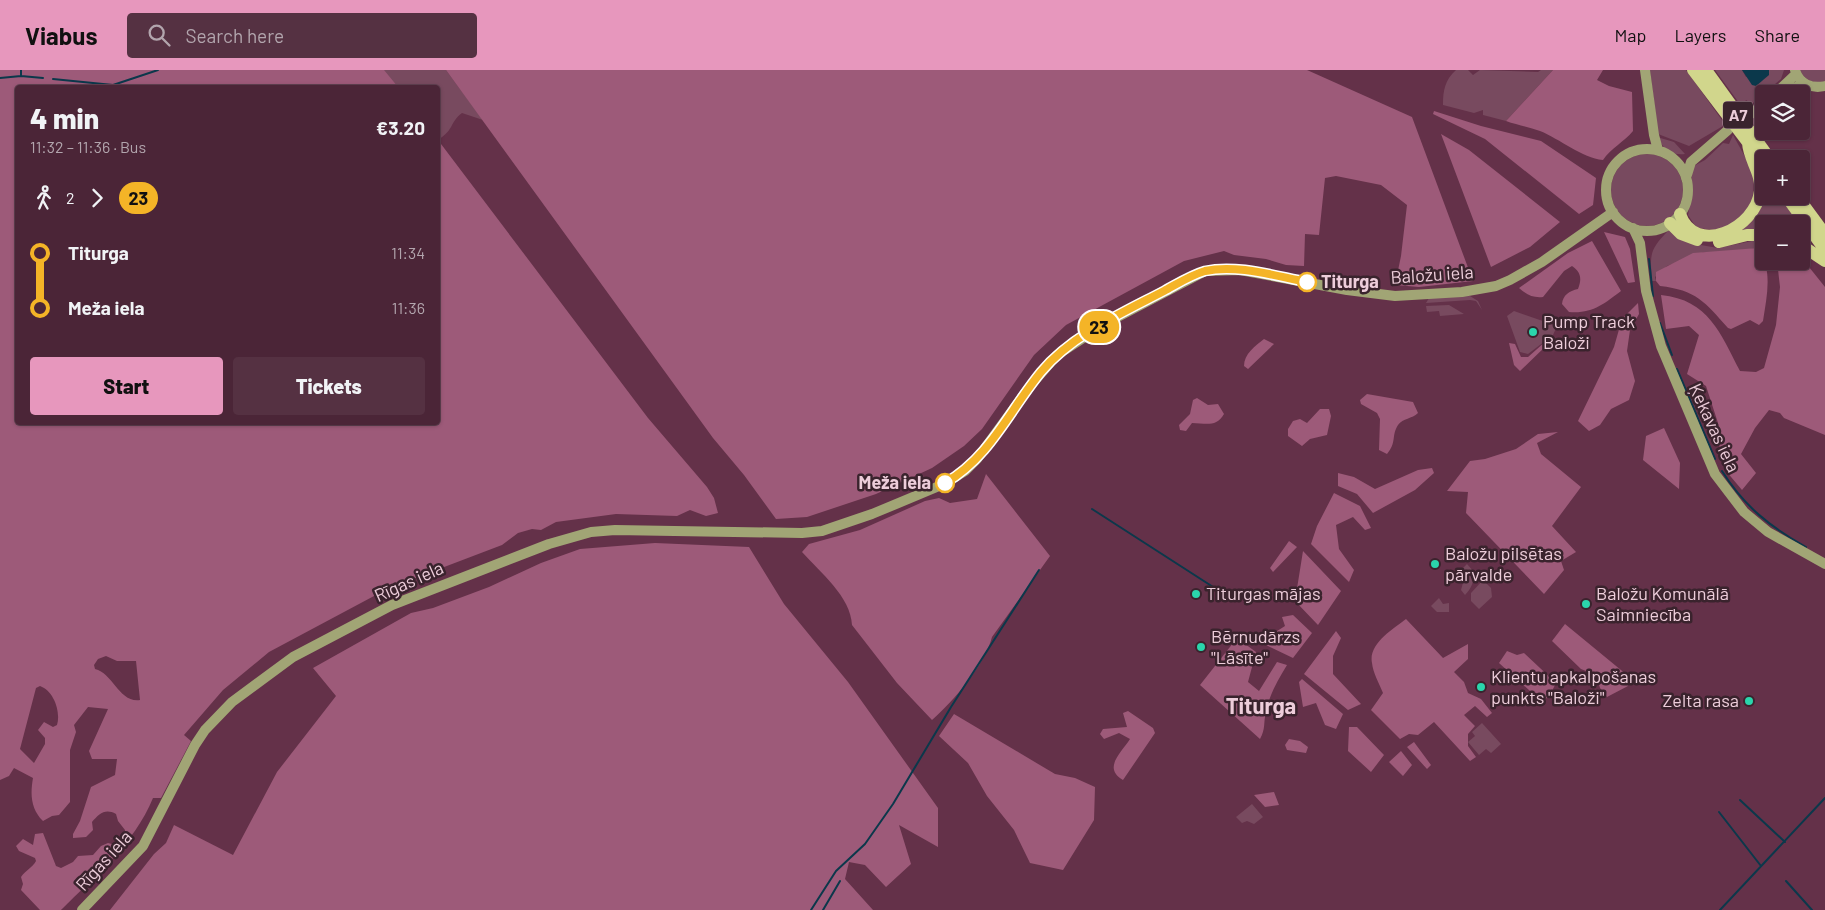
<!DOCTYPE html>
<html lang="en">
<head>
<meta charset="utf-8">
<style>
	:root { --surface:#4b2537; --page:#553142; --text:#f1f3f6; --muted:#b2a5ad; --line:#624252; --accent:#e797bd }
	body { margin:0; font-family:Barlow,sans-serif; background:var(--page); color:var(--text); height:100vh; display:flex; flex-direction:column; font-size:19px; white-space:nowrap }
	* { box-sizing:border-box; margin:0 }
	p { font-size:16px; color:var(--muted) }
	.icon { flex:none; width:28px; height:28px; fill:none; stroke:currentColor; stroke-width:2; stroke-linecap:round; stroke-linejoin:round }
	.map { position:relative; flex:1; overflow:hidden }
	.drawer { position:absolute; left:15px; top:15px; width:425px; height:340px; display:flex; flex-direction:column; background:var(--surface); border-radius:5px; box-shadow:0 1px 4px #0004,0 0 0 1px var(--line) }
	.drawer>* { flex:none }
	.badge { padding:0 10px; border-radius:16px; font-size:18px; line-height:32px }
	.buttons { position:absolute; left:1755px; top:15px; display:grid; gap:10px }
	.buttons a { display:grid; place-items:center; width:55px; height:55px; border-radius:5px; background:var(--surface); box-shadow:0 1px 4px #0004,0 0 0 1px var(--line); font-size:25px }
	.map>.badge { position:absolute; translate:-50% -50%; box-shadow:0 0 0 2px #fff }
	.legs { display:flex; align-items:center; gap:8px; height:55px; padding:0 15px; font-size:16px }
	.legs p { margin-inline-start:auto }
	.summary { display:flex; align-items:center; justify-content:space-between; height:85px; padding:0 15px }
	h1 { font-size:28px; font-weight:800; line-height:38px }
	.button { display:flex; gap:10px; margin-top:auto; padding:10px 15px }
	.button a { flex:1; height:58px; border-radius:5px; background:var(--accent); color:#111; font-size:20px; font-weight:800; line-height:58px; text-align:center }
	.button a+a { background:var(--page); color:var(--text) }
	ul { padding:0 15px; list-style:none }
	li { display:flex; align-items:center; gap:18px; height:55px; font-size:19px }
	li i { display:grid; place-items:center; width:8px; height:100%; margin:0 6px; background:currentColor }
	li i::after { content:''; width:12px; height:12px; margin:-6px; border:4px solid; border-radius:50%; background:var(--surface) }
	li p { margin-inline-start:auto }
	li:first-child i { background:linear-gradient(#0000 50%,currentColor 0) }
	li:last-child i { background:linear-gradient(currentColor 50%,#0000 0) }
	header { display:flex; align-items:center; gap:30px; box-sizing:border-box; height:70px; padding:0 25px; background:var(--accent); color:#111 }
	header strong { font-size:24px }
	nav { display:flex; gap:28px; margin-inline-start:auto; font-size:18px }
	.search { width:350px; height:45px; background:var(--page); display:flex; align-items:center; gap:12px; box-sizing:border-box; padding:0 18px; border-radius:5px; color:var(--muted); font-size:19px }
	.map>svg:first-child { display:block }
</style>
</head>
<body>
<header>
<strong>Viabus</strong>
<div class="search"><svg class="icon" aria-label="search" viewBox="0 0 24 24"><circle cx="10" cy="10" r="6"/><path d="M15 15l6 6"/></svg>Search here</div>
<nav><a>Map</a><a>Layers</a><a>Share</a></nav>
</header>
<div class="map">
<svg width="1825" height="840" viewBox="0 0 1825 840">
	<rect width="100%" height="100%" fill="#643149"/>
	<!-- green -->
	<path fill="#784a5f" d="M368,0H446L483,50L462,43C449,53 455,59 438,70V18L398,17L394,13Z
		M1456,0H1468L1473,5L1480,0L1538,2L1541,0H1553L1506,51L1483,45V40L1474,43L1443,35C1443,20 1445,10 1456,0Z
		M1650,0H1686L1724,53L1723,56L1689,76L1658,64Z
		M1715,0H1742L1746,7L1769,3V0H1784L1781,9L1746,39L1749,32L1746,30L1742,37Z
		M1800,0H1825V11C1815,15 1804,10 1800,0Z
		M1733,65L1754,103L1753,134C1734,154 1727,165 1696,157L1688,145L1692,123V97L1705,90L1723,73L1729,74Z
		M1657,67L1674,72L1685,84C1672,86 1662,78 1657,67Z
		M1611 120a36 36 0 1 1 72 0a36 36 0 1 1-72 0Z
		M1764,126H1779L1799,154H1764V161H1741L1758,143Z
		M1669,160L1695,174L1718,178L1757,170L1764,171V186L1758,178L1718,183L1704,182L1667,196L1655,207L1656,211H1652C1650,184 1649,180 1669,160Z
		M1470,226L1478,231L1482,240L1476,231L1470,230L1426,233L1429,228Z
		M1449,235L1464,244L1440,246L1439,241L1427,242L1426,236Z
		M1514,241L1557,256L1553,265L1528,284L1520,282L1507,246Z
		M1467,494L1474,502C1474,511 1472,518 1465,525L1461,520L1464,509L1460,501Z
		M1483,510L1491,518L1492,527L1479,539L1471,531V523Z
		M1439,528L1443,534L1449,533V542H1437L1431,536Z
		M1482,653L1501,674L1491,683L1486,679L1479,685L1468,672L1475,666L1472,662Z
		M1252,734L1263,747L1254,754L1247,751L1242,753L1236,747Z"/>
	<!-- forest -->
	<path fill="#9d5a79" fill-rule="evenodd" d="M0,0H384L398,17L18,18V352H438V70L648,348L707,417L714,428L718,443L706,446L690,440L677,446L616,444L556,452L541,460L532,459L518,463L502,475L389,518L269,582L223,620L184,665L191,671L161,728H153C134,774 95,806 61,840H40L21,820L23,814L21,807C26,800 32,798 36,791L35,788L19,781L16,776L23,769L33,775L35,764L43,763L56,796L61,798L73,792L78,786L93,785L101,776L108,773L115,775L125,765V760L118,751L116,744C105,738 99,744 92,752L93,760L86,767L73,768V764L80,751L91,717L115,705L117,689H92L89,681L108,639L88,637L74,655L76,662L70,680V732L59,745L52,746L43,751C31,739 30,725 33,708L14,698L9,706L0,710ZM106,586L117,591H136L140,630C119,633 113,603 95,599L94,595L98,589ZM40,616C54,621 61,642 57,655L53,657L44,652L38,660L45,668V674L34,693L20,679L36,618Z
		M446,0H1307L1412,47L1473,211L1419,217L1395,215L1401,186L1407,135L1381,115L1336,106L1325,108L1319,165L1305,164L1304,196L1286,195L1266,189L1234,185L1224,181L1184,191L1066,255L1034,285L982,359L964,376L932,398L876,424L807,447L776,449L744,405L713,368Z
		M1553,0H1603L1597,10L1609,16L1632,22L1633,61C1624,72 1611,78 1603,90C1582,88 1560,69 1540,61C1529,57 1517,55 1506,51Z
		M1434,41L1481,56L1541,71L1596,108L1593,135L1579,144L1485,69L1433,44Z
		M1441,64L1469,80L1560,152L1530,177L1491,197Z
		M1604,162L1625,167L1630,179L1635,212L1628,213Z
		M1592,171L1621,221C1604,234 1592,244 1569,242L1562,234C1563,225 1569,221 1578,219C1582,209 1581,202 1572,196L1564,201L1543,227C1533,228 1527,225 1519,218L1568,183Z
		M1758,178C1773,200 1767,225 1763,251L1759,255L1750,250L1731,259L1728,258C1705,232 1696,220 1660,216L1656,211V202L1693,183Z
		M1801,187L1825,217V365L1784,348L1780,343L1769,340L1755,358L1741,384L1756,403L1742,420L1726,401L1717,367L1718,353L1706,316L1687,304L1699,265L1689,256L1666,259L1661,225C1709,230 1720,263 1740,301L1756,302L1764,298L1776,255L1780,217L1777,191H1801Z
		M1638,233L1639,244L1630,260L1627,281L1635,311L1629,330L1611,339L1600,355L1589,361L1578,351L1614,277L1622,249Z
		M1264,269L1274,274L1248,299L1244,296C1244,284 1255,276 1264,269Z
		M1545,272L1549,273L1520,301L1514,295L1509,273L1515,274L1521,287H1528Z
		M1367,324L1413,332L1418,343C1412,349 1403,348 1398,355C1391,366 1397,372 1387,384L1379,380L1380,349L1377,343L1361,334L1360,330Z
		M1197,328L1208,335L1218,334L1224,344C1216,358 1205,353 1192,353L1186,361L1180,360L1179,355L1190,344L1193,330Z
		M1320,339H1329L1331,346L1327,365L1310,369L1302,376L1288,366V359L1293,351L1300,349L1307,353Z
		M1664,358L1680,393L1679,419L1643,390L1646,366Z
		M1558,362L1537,373L1541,384L1581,417L1552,456L1576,482L1561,491L1564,500L1544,524L1466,443L1468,422L1447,421L1470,391L1485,389L1516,379L1538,364Z
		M1432,398L1434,403L1415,420L1373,443L1357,424L1338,416V403L1354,407L1375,419L1418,400Z
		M986,404L1050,486L992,567C985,594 954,631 932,650L897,613L852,555C851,527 820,502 802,482L809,474L860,460L925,431L939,428L950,433L977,429Z
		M1334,423L1360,436L1371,458L1365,460L1353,447L1336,455L1339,479L1354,500L1349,512L1311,474L1317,456Z
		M1289,471L1297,477L1273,502L1270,498Z
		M655,473L749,477L784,534L848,612L938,738V777L899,755L911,794L886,817L865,795L849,792L845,809L873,840H110L154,784L166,773L174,755L233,785L277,702L336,626L313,598L411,543L433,538L489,517L541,493L580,479Z
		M1303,481L1341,521L1318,555L1295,531Z
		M1293,545L1312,563L1293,588L1266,575L1274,563L1285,556L1282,547Z
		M1406,549L1443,588L1468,574V589L1454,602L1464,612L1468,623L1481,629L1492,643L1487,647L1475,636L1464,645L1475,656L1468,664V676L1476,687L1470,691L1434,652L1418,665L1409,664L1400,669L1371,640L1383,623C1379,613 1373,603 1372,593C1368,574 1393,559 1406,549Z
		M1565,554L1627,605L1628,616L1607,627L1600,618L1596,605L1581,599L1552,571Z
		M1336,561L1341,568L1333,586V604L1361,634L1348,640L1304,604Z
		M1237,568L1256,582L1248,612L1259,621L1277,592L1287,595C1278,610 1269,625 1266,642C1263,654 1266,658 1260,669L1200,615Z
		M1507,581L1517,585L1524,583L1556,613L1549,627L1541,631L1499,593Z
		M1302,609L1343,644L1336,659L1325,655L1316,633L1303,637L1299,612Z
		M1128,641L1153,658L1155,663L1123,710C1102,698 1122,682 1130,669L1119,663L1104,669L1100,664L1103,659L1127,657L1123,643Z
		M954,644L1055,704L1075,708L1095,717L1094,750L1063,800L1030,793L1014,760L987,726L968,693L939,666Z
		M1349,657H1357L1384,685L1371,702L1348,681Z
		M1289,669L1300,671L1308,677L1306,683L1287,680L1285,675Z
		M1414,672L1431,695L1427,699L1407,677Z
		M1401,681L1412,695L1403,706L1389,692Z
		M1274,722L1279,735L1265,737L1254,725Z"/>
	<!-- water -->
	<path fill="#0b384b" d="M1742,0H1769V5L1756,16L1752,15Z"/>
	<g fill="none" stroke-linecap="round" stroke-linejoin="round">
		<!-- stream -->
		<path stroke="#0b384b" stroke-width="2" d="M21,0V6
			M0,8L21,6L43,8
			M53,9L113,15L158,0
			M1649,189L1653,226
			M1660,253L1672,285
			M1677,299L1715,389
			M1722,401C1744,436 1770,457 1806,477
			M1092,439L1224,524
			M1740,730L1785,772
			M1719,742L1761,796
			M1786,811L1812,840
			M811,840L836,801L865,774L893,734L951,637L1039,500
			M823,840L840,811
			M1720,840L1825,728"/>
		<!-- secondary -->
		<path stroke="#a1a575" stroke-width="10" d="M1645,0L1654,65L1658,80
			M1795,0C1799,14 1812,19 1825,16
			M1775,24L1796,4
			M1784,24L1804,13
			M1748,46L1764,34
			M1606 120a41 41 0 1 1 82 0a41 41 0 1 1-82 0Z
			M1686,108L1691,92L1728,60
			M1633,158L1640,173L1646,221L1661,276L1715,404L1744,442L1768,462L1825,494
			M82,840L143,776L195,675L205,660L232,632L293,587L392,535L549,474L591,462L615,460L802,463L822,461L872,444L944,414L965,401L977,389L1031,315L1057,285L1106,253L1205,201L1240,200L1347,220L1395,226L1462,222L1496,216L1510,210L1542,192L1613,142"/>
		<!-- motorway -->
		<path stroke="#d1d68c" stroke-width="12" d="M1693,0L1752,78
			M1706,0L1770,89
			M1786,126L1825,180
			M1797,126L1825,164
			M1680,144C1695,187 1756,159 1760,121C1762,103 1749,90 1748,73
			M1670,153L1681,164L1697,170
			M1719,172L1747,165H1764
			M1801,175L1825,191"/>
	</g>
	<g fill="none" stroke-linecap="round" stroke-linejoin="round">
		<!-- line-1 casing -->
		<g stroke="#fff" stroke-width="11">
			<path id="line-1" d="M945,413C990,387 1009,341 1041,302C1072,265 1122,243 1164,221C1177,214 1191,205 1205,201C1237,194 1275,206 1307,212"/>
		</g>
		<!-- line-1 -->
		<use href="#line-1" stroke="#f4b427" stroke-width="8"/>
	</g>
	<!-- markers -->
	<g fill="#fff" stroke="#f4b427" stroke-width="2.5">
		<circle cx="1307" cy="212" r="9"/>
		<circle cx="945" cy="413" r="9"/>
	</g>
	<g fill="#2ad5ac" stroke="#3a232d" stroke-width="2">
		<circle cx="1533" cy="262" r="5"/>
		<circle cx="1435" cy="494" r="5"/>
		<circle cx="1196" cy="524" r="5"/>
		<circle cx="1586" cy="534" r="5"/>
		<circle cx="1201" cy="577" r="5"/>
		<circle cx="1481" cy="617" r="5"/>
		<circle cx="1749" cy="631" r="5"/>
	</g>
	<g text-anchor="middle" stroke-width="5" stroke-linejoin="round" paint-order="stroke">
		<!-- shield labels -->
		<rect fill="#3a232d" stroke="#b79aa6" stroke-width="1" x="1723" y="31.5" width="30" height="27" rx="4"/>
		<g font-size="16" font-weight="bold" fill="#edcdda">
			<text x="1738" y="51">A7</text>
		</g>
		<!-- street labels -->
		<g font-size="18" fill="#edcdda" stroke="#3a232d">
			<text transform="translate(1432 205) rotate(-4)" y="6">Baložu iela</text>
			<text transform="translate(1714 358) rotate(65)" y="6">Ķekavas iela</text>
			<text transform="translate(409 512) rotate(-24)" y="6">Rīgas iela</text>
			<text transform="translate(104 791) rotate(-48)" y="6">Rīgas iela</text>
		</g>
		<!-- stop labels -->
		<g font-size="18" font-weight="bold" fill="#edcdda" stroke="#3a232d" text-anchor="start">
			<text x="1321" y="218">Titurga</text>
			<text x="931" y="419" text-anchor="end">Meža iela</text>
		</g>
		<!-- poi labels -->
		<g font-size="18" fill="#edcdda" stroke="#3a232d" text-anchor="start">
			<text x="1543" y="258">Pump Track<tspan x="1543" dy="21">Baloži</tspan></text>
			<text x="1445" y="490">Baložu pilsētas<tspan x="1445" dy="21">pārvalde</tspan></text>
			<text x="1206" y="530">Titurgas mājas</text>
			<text x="1596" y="530">Baložu Komunālā<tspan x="1596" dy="21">Saimniecība</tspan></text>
			<text x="1211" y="573">Bērnudārzs<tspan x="1211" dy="21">"Lāsīte"</tspan></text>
			<text x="1491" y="613">Klientu apkalpošanas<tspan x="1491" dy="21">punkts "Baloži"</tspan></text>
			<text x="1739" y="637" text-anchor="end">Zelta rasa</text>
		</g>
		<!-- district labels -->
		<g font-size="22" font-weight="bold" fill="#edcdda" stroke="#3a232d">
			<text x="1261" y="644">Titurga</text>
		</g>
	</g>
</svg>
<div class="buttons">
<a><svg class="icon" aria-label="layers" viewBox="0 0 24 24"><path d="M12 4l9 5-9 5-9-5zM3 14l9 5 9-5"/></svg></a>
<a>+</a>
<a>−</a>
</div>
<b class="badge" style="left:1099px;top:257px;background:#f4b427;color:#111">23</b>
<section class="drawer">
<div class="summary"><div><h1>4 min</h1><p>11:32 – 11:36 · Bus</p></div><b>€3.20</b></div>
<div class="legs"><svg class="icon" aria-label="walk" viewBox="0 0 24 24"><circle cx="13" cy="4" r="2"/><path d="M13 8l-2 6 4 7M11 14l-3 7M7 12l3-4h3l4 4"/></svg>2<svg class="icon" aria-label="forward" viewBox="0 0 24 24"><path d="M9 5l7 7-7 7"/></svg><b class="badge" style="background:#f4b427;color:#111">23</b></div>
<ul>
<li><i style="color:#f4b427"></i><b>Titurga</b><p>11:34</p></li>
<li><i style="color:#f4b427"></i><b>Meža iela</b><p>11:36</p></li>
</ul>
<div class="button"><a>Start</a><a>Tickets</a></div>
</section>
</div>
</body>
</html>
